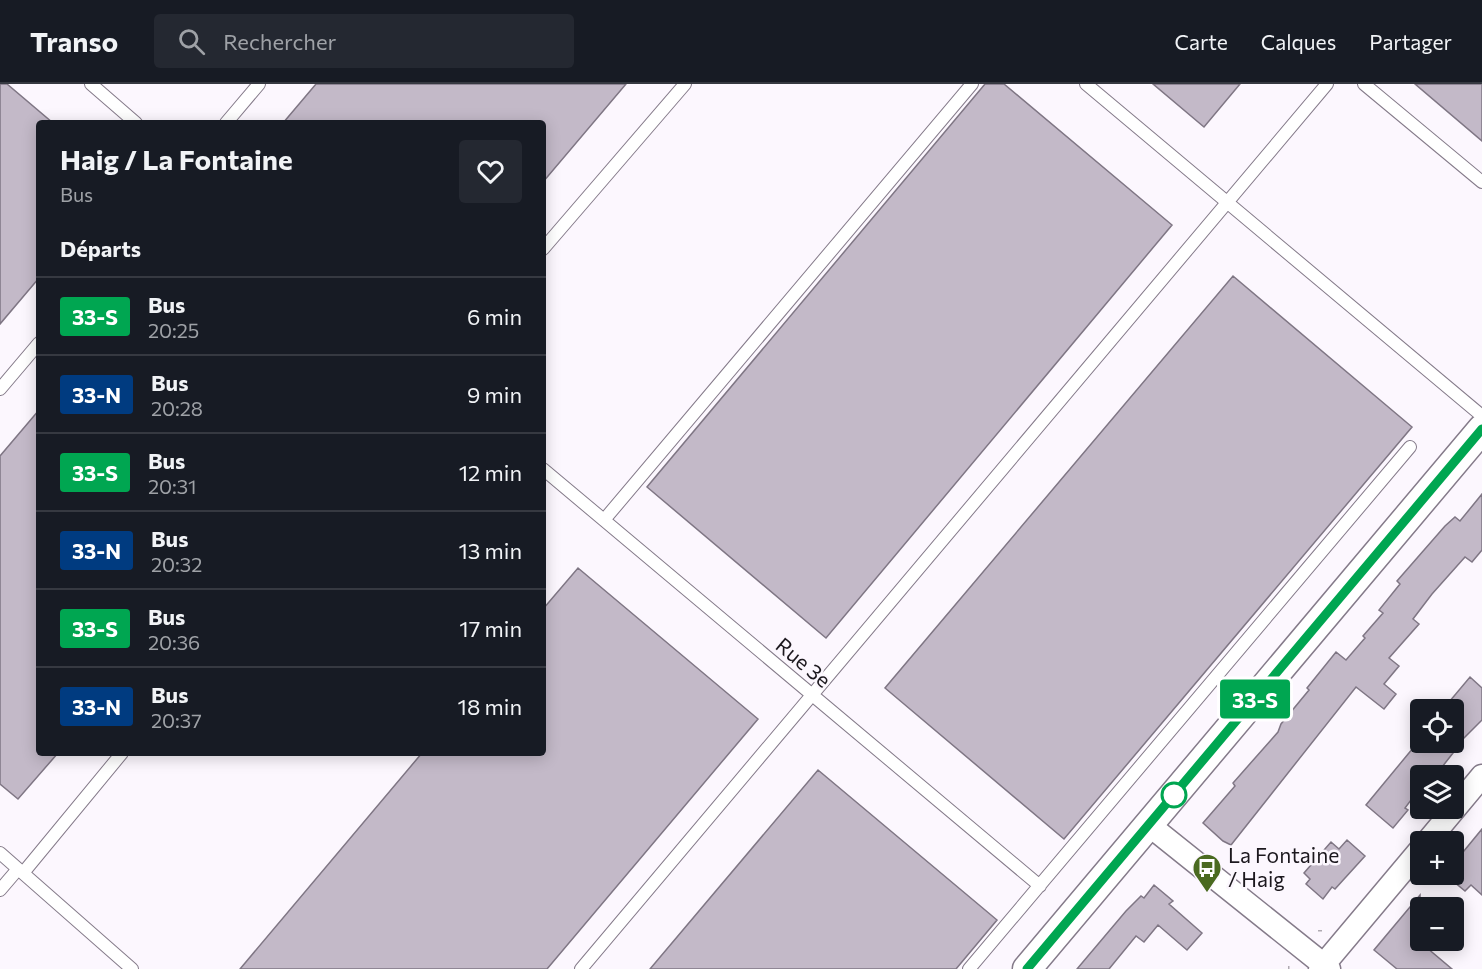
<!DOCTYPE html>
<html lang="fr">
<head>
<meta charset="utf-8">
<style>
	:root { --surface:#171b24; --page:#242831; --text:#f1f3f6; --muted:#9ea1a6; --line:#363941 }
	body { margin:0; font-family:Commissioner,sans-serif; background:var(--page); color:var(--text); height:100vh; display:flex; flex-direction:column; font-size:22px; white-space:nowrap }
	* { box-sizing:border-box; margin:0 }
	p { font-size:20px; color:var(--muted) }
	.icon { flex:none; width:33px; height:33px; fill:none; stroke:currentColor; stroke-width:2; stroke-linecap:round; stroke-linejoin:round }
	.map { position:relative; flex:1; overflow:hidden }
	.side { position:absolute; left:36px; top:36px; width:510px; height:636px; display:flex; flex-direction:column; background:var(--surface); border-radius:6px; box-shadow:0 3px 15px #0003 }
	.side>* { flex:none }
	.badge { padding:0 12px; border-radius:4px; font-size:21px; line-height:39px }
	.fabs { position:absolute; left:1410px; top:615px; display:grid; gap:12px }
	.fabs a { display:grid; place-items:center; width:54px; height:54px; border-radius:6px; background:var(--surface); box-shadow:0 3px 15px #0003; font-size:30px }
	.map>.badge { position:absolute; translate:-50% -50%; box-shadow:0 0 0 3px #fff }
	h2 { padding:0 24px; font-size:22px; line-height:54px }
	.round { display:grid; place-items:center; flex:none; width:63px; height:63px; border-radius:6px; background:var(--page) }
	.head { display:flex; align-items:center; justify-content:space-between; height:102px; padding:0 24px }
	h1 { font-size:28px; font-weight:700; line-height:45px }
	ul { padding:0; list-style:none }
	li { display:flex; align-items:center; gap:18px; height:78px; padding:0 24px; border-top:2px solid var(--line) }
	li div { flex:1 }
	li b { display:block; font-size:22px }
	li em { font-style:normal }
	li .badge { min-width:66px; font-weight:700; text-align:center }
	header { display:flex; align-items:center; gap:36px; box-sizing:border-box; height:84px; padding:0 30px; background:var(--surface); border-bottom:2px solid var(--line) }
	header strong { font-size:28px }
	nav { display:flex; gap:33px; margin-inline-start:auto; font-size:21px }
	.search { width:420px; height:54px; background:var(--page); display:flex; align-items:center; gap:15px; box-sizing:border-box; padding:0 21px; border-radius:6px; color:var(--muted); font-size:22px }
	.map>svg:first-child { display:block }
</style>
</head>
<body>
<header>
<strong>Transo</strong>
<div class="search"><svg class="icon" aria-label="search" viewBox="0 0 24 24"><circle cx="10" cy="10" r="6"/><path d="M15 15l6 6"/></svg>Rechercher</div>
<nav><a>Carte</a><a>Calques</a><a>Partager</a></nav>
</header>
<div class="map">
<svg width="1482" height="885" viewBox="0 0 1482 885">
	<rect width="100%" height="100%" fill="#fcf7fe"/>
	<!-- building -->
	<path fill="#c3b9c8" stroke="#7f7684" stroke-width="1.5" d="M0,0H7L53,39H39V194L0,240Z
		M316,0H626L543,98V39H283Z
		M985,0H1004L1172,141L826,554L647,403Z
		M1153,0H1240L1204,43Z
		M1415,0H1482V57Z
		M1233,192L1412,343L1064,755L885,604Z
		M39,326V669H58L18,715L0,700V372Z
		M1482,410V466L1472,478L1465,473L1432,510L1413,535L1419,540L1389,574L1399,582L1384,600L1396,610L1384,625L1356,603L1231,761L1223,757L1203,739L1235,702L1233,699L1278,648L1281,640L1309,606L1307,604L1336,568L1346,576L1365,554L1363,552L1383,529L1379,526L1400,500L1397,497L1445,442L1455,433L1460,437Z
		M578,484L758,635L547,885H240L422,669H543V525Z
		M1470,593L1482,604V636L1451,667L1453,669L1435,692H1420V704L1405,724L1408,726L1393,744L1366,721L1418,658H1454V626L1444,624Z
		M818,686L997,836L956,885H650Z
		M1482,745V811L1471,801L1465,807L1447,792L1454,790V779Z
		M1347,756L1365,772L1335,805L1332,803L1323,815L1306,800L1310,795L1304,789L1331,758L1339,765Z
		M1154,801L1173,817L1169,820L1202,849L1187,866L1158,841L1144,858L1136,852L1109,885H1077L1126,827L1141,812L1144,814Z
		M1420,811V858L1452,885H1397L1374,866Z"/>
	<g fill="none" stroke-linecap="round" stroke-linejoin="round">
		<!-- service casing -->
		<g stroke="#857b8a" stroke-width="14">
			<path id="service" d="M91,0L136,39
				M1086,0L1482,332
				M1364,0L1482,98
				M226,39L259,0
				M543,165L685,0
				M0,305L39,259
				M543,385L1040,802
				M604,436L972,0
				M0,769L132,885
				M23,789L122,669
				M0,806L18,785
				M581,885L1327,0
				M969,885L1410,363"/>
		</g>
		<!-- minor casing -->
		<g stroke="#857b8a" stroke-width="25">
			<path id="minor" d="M1149,741L1329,885
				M1427,758L1482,692
				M1320,885L1420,766"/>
		</g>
		<!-- tertiary casing -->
		<g stroke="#857b8a" stroke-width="31">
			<path id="tertiary" d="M1027,885L1482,345"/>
		</g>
		<!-- path -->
		<path stroke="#afaab1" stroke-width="4" stroke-dasharray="1.5 4.5" stroke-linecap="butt" d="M1320,846V848
			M1288,884H1290"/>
		<!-- service -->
		<use href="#service" stroke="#fff" stroke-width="12"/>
		<!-- minor -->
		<use href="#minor" stroke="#fff" stroke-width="22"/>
		<!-- tertiary -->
		<use href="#tertiary" stroke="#fff" stroke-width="28"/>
	</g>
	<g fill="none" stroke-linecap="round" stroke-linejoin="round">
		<!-- line casing -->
		<g stroke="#fff" stroke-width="14">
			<path id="line" d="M1027,885L1482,345"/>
		</g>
		<!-- line -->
		<use href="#line" stroke="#00a651" stroke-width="9"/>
	</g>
	<!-- icons -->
	<defs>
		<g id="bus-pin" transform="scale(1.5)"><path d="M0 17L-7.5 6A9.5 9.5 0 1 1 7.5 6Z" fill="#4a6a20" stroke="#fcf7fe"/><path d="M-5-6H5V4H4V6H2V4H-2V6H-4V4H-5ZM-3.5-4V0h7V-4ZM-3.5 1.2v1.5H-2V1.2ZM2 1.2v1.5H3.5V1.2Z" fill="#fff"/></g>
	</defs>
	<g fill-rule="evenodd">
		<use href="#bus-pin" x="1207" y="784"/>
	</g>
	<!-- markers -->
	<circle fill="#fff" stroke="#00a651" stroke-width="3" cx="1174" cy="711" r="12"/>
	<g text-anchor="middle" stroke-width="5" stroke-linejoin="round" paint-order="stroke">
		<!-- street labels -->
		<g font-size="21" fill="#1c181e" stroke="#fcf7fe">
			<text transform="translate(803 579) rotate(40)" y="7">Rue 3e</text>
		</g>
		<!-- poi labels -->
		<g font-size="21" fill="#1c181e" stroke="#fcf7fe" text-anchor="start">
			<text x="1228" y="779">La Fontaine<tspan x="1228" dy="24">/ Haig</tspan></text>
		</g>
	</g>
</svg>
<div class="fabs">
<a><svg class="icon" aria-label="locate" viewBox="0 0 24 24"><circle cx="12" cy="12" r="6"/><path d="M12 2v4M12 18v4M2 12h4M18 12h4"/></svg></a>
<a><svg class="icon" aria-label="layers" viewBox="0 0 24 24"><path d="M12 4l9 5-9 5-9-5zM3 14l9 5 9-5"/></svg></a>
<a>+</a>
<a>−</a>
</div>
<b class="badge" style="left:1255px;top:615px;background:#00a651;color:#fff">33-S</b>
<section class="side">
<div class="head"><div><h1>Haig / La Fontaine</h1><p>Bus</p></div><a class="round"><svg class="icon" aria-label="heart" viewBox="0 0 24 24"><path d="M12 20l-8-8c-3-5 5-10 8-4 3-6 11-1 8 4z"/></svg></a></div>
<h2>Départs</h2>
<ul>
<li><span class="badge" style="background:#00a651;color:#fff">33-S</span><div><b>Bus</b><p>20:25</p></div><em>6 min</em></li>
<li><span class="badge" style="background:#003b80;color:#fff">33-N</span><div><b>Bus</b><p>20:28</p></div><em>9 min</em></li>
<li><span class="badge" style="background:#00a651;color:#fff">33-S</span><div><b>Bus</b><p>20:31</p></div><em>12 min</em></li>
<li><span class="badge" style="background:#003b80;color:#fff">33-N</span><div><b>Bus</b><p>20:32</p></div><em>13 min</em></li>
<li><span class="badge" style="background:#00a651;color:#fff">33-S</span><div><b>Bus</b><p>20:36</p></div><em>17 min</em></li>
<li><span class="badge" style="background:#003b80;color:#fff">33-N</span><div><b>Bus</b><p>20:37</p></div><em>18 min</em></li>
</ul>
</section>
</div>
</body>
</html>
